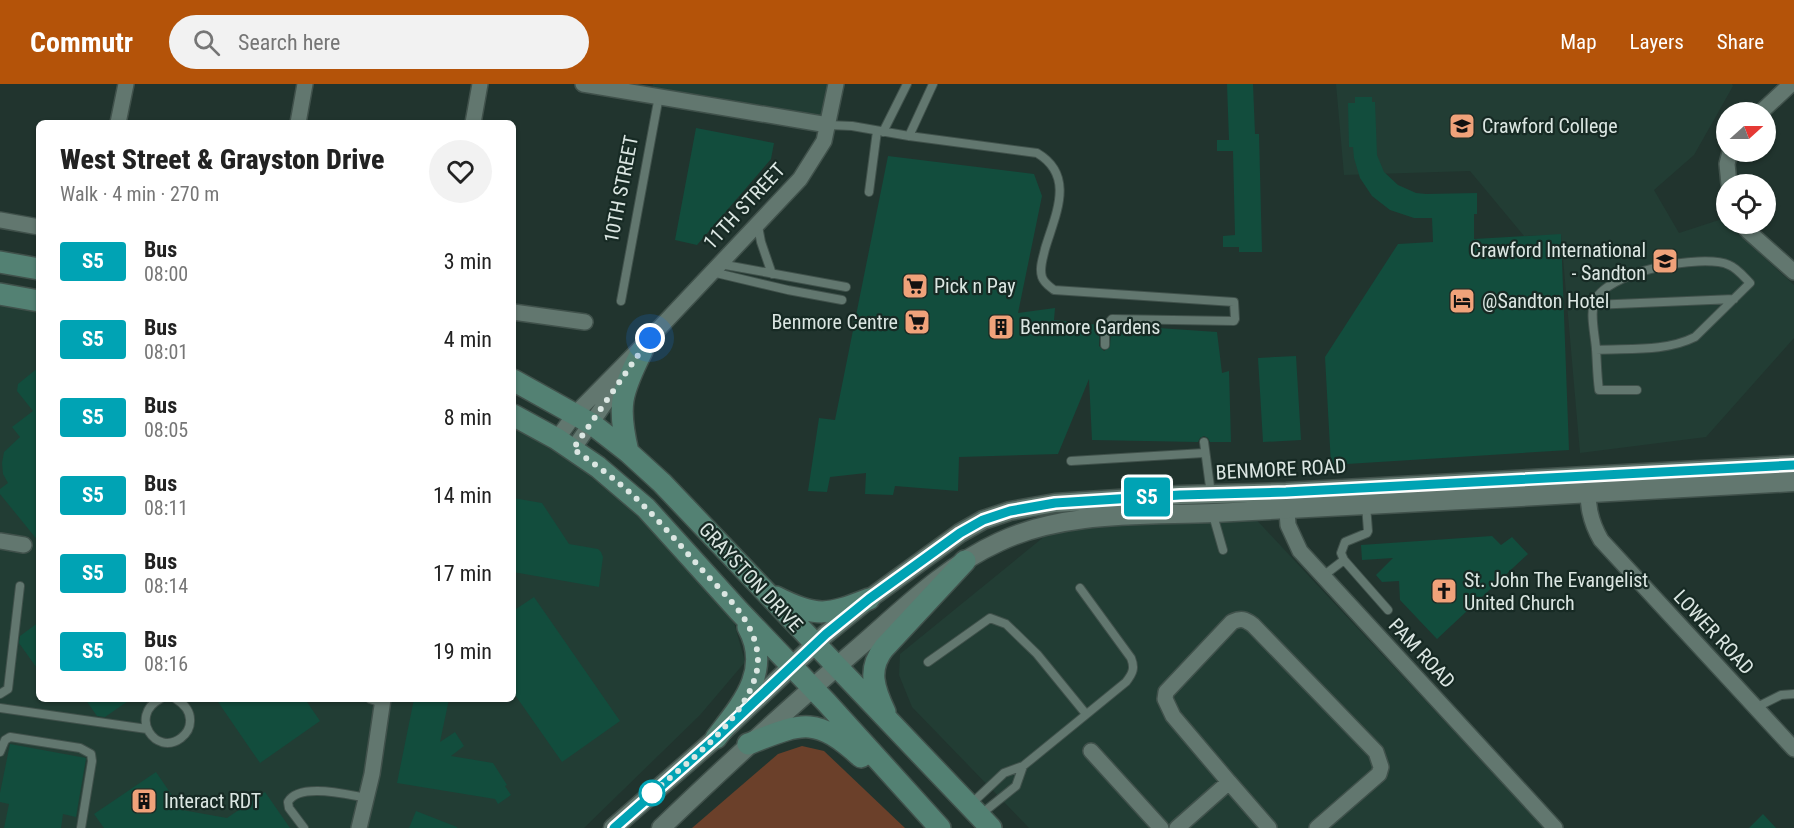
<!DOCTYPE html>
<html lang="en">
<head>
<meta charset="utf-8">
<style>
	:root { --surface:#fff; --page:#f2f2f2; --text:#222; --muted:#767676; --accent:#b45309 }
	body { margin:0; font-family:"Roboto Condensed",sans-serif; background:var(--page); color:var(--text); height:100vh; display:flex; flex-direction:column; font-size:22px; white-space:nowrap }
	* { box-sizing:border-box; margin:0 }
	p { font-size:20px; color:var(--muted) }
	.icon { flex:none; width:33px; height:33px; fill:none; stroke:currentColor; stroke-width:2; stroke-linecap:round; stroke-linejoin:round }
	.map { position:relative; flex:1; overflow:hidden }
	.panel { position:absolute; left:36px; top:36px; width:480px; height:582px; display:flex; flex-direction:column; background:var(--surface); border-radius:9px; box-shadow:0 2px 4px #0004 }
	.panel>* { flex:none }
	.badge { padding:0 12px; border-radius:4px; font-size:21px; line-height:39px }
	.needle { width:39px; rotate:69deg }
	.buttons { position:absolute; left:1716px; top:18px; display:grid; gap:12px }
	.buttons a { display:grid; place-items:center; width:60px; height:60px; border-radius:50%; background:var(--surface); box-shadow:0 2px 4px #0004; font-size:30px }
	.you { position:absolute; width:30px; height:30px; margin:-15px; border:4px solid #fff; border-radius:50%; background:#1a73e8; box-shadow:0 0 0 9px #1a73e833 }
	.map>.badge { position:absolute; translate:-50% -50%; box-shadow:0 0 0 3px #fff }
	.round { display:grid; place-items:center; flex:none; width:63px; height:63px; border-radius:32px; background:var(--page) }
	.head { display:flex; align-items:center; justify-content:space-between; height:102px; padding:0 24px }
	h1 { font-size:28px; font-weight:800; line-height:45px }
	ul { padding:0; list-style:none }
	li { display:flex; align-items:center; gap:18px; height:78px; padding:0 24px }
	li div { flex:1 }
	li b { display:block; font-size:22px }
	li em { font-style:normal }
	li .badge { min-width:66px; font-weight:700; text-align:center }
	header { display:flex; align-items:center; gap:36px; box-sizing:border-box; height:84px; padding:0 30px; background:var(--accent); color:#fff }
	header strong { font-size:28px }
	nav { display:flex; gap:33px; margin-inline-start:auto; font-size:21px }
	.search { width:420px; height:54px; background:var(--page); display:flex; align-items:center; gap:15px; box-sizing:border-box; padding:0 21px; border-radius:33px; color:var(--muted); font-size:22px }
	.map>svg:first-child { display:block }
</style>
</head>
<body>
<header>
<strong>Commutr</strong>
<div class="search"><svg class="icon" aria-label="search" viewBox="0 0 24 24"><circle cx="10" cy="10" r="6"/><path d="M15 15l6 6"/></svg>Search here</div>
<nav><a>Map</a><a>Layers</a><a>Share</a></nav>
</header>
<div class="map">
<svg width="1794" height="744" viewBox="0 0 1794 744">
	<rect width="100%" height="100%" fill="#21342e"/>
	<!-- built -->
	<path fill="#223d34" d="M653,0H835L828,40L651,12Z
		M1336,0H1732L1733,2L1694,71L1654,106L1679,149L1722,135L1794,201V254L1706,353L1580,369L1561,151L1524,152L1470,87L1344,91Z
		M0,219L39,225V615H513V335L560,351L732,531L745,578L700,631L584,744H0Z
		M1251,430L1544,744H1029L912,623L899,591L900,570L1051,447Z"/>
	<!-- green -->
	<path fill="#6b402a" d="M802,662L824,667L905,744H692L778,670Z"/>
	<!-- building -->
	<path fill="#124d3d" d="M1227,0H1253L1255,50H1259L1262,168H1239V163H1223V152L1235,151L1233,67H1217V56H1229Z
		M1355,13H1372V18H1375L1377,71L1384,88L1398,101L1416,109L1426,110L1477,109V130H1474V155L1561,150L1569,366L1331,381L1325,273L1398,160L1433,158L1432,134H1414L1390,126L1372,112L1360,94L1354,74L1353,63H1349L1348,19H1355Z
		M696,44L774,59L771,75L697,161L675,156Z
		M888,72L1034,90L1042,112L1018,229L1055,224L1054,236L1100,241L1099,262L1104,267L1110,263L1111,245L1114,241L1217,248L1222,289L1229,287L1231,358H1210L1208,354L1204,352L1200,354L1198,358L1092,356L1089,295L1058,370L959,373L958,407L895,402L893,411L865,410L866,389L830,393L827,408L808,407L819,334L835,336Z
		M1296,272L1301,356L1263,358L1258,274Z
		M39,283V458L0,410V405L8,399L3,390L2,379L4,368L20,353L12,343L33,327L17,307L18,300Z
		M513,414L542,419L569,460L598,465L601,468L603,473L599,503L513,488Z
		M1492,452L1501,461L1512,453L1528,470L1437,555L1400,516L1399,497L1382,498L1376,491L1393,474L1362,476L1361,461Z
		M534,513L620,637L562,678L513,608V527Z
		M39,538V587L19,559L20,552Z
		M85,615H131L105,633L97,632Z
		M216,615H305L320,637L260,679Z
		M414,615H449L440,658L455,648L464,662L451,672L493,679L507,701L505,702L511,711L498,720L495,715L397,699Z
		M10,660L86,674L76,733L63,730L61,744H4L9,720L0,718V709Z
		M156,688L182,726L227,734L265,708L290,744H104L94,730Z
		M416,727L457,743V744H409Z
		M1763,730L1776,744H1749Z"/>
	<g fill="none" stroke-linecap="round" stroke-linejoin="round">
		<!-- service casing -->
		<g stroke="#40514b" stroke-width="10">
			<path id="service" d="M828,41L852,42L909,52L1037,69C1076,92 1055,131 1045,165C1043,174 1039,184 1042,193C1044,199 1049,202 1054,206L1234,218L1235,235L1234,237L1112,235L1105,243V261
				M883,48L907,0
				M909,52L933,0
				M869,108L877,47
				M758,142L761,158L772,190
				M720,180L846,203
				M712,188L788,206L842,216
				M621,217L659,12
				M1593,221L1734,215
				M1596,266C1629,264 1665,268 1695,253L1750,199C1744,193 1737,184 1729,181C1703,169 1603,188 1594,219C1590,231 1595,251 1596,265C1597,278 1597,292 1599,306H1637
				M1204,358L1211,410
				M1071,377L1204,369
				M1366,421L1368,447L1367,449L1345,458L1341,469L1344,476L1388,526
				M1213,431L1223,466
				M1323,492L1344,476
				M928,578L990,534L1006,540L1037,570L1086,630
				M0,610L8,605L20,502
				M160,615C128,632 156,673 181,654C186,650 190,644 190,638C191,627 184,620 176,615
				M370,615L382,619
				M0,624L147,645
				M1755,624L1781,611L1794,610
				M0,668L5,656L10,653L80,664L91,670L92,677L81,744
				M970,721L1004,689L1023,682L1126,598C1133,589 1135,584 1131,574L1080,504
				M980,731L1016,702L1023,682
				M304,744L289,724L288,718C299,698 348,711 368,714"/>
		</g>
		<!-- minor casing -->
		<g stroke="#40514b" stroke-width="18">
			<path id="minor" d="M583,0L828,41
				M1761,28L1791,0
				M118,39L126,0
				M298,39L305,0
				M473,39L480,0
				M1729,100L1727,80L1730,68
				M0,136L39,143
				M1742,140L1749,148L1794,188
				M513,228L585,238
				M557,355L575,330L650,254L800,95L824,57L836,0
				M573,365L625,291
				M1588,398C1587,420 1590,437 1601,456L1794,665
				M1286,414L1288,441L1300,467L1555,744
				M0,457L24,461
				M1091,667L1161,744
				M1229,698L1173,632L1165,615L1166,608L1232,538C1241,534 1245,535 1253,541L1376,668L1381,683L1379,690L1317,744
				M359,744L372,690L383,615
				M1177,744L1229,698L1269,744"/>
		</g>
		<!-- tertiary casing -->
		<g stroke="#40514b" stroke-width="21">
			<path id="tertiary" d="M613,744L716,654L826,550L869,515L960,449L983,436L1010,427L1055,419L1180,411L1286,408L1794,381
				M661,744C723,684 786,627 850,571C897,531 942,484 999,458C1064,427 1143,432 1214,429C1407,419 1601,409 1794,398"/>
		</g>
		<!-- secondary casing -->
		<g stroke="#40514b" stroke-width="24">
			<path id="secondary" d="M0,178L39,185
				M0,210L39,217
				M513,296L592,340L628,368L662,399L991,744
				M513,331L557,355L598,383L646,424L739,527L827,619L940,744
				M628,368C617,322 621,309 642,267
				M776,513C817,534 828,531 869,515
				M885,628C874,605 867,585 884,564L965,477
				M716,654C742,620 772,587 748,543
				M748,660C802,639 815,631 861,673"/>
		</g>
		<!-- service -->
		<use href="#service" stroke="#62776f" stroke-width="8"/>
		<!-- minor -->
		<use href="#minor" stroke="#62776f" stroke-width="15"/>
		<!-- tertiary -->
		<use href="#tertiary" stroke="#62776f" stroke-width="18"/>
		<!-- secondary -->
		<use href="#secondary" stroke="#538173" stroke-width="21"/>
	</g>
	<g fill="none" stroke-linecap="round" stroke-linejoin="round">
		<!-- line casing -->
		<g stroke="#fff" stroke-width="14">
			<path id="line" d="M614,744L716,654L826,550L869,515L960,449L983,436L1010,427L1055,419L1180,411L1286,408L1794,381"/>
		</g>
		<!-- line -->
		<use href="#line" stroke="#00a3b4" stroke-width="9"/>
		<!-- walk -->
		<path stroke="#dbe6e2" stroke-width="6" stroke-dasharray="0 10.8" d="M650,254L573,365C598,382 622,400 644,422C662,440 679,460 696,479C710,495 726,510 739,527C751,543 761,565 757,586C747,635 688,678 652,709"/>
	</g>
	<!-- icons -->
	<defs>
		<g id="school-square" transform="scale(1.35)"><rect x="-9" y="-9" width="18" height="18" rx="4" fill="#f0a27a" stroke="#172a24"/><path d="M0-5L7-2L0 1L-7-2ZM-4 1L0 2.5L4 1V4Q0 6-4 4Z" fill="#111"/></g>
		<g id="supermarket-square" transform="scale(1.35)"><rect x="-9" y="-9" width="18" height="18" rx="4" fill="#f0a27a" stroke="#172a24"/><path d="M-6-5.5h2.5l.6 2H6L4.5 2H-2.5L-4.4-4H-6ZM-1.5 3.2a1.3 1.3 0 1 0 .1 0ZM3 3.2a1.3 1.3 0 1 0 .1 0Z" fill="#111"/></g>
		<g id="hotel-square" transform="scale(1.35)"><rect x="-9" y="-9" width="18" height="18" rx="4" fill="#f0a27a" stroke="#172a24"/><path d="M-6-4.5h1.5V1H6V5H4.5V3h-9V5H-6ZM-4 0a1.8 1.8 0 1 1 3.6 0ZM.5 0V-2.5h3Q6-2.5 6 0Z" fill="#111"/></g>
		<g id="building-square" transform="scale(1.35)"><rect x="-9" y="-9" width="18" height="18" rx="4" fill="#f0a27a" stroke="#172a24"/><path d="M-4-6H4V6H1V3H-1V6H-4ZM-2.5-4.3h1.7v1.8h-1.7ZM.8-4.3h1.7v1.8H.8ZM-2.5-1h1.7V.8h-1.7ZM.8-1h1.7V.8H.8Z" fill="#111"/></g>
		<g id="church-square" transform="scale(1.35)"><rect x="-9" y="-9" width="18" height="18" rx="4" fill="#f0a27a" stroke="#172a24"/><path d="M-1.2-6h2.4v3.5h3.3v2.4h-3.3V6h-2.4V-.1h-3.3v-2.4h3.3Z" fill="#111"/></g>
	</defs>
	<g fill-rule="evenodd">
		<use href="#school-square" x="1462" y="42"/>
		<use href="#school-square" x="1665" y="177"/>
		<use href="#supermarket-square" x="915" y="202"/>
		<use href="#hotel-square" x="1462" y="217"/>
		<use href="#supermarket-square" x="917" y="238"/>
		<use href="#building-square" x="1001" y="243"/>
		<use href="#church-square" x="1444" y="507"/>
		<use href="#building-square" x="144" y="717"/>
	</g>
	<!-- markers -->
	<circle fill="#fff" stroke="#00a3b4" stroke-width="3" cx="652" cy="709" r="12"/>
	<g text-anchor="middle" stroke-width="4.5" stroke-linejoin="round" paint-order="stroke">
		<!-- poi labels -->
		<g font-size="20" fill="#dbe6e2" stroke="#172a24" text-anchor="start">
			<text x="1482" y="49">Crawford College</text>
			<text x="1646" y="173" text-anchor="end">Crawford International<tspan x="1646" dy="23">- Sandton</tspan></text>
			<text x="934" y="209">Pick n Pay</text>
			<text x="1482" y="224">@Sandton Hotel</text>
			<text x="898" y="245" text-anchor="end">Benmore Centre</text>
			<text x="1020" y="250">Benmore Gardens</text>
			<text x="1464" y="503">St. John The Evangelist<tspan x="1464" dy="23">United Church</tspan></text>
			<text x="164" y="724">Interact RDT</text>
		</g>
		<!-- street labels -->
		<g font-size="20" fill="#dbe6e2" stroke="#172a24">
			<text transform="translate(621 105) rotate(-79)" y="7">10TH STREET</text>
			<text transform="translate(744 122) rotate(-47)" y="7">11TH STREET</text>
			<text transform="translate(1281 385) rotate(-3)" y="7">BENMORE ROAD</text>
			<text transform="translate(751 493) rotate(47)" y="7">GRAYSTON DRIVE</text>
			<text transform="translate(1714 548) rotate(47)" y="7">LOWER ROAD</text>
			<text transform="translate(1422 569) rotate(47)" y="7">PAM ROAD</text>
		</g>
	</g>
</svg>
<div class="buttons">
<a><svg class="needle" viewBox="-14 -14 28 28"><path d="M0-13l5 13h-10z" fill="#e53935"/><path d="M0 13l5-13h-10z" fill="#767676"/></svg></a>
<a><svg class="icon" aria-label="locate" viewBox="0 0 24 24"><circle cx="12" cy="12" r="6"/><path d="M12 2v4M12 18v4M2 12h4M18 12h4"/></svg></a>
</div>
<div class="you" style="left:650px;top:254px"></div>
<b class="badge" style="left:1147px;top:413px;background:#00a3b4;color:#fff">S5</b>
<section class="panel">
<div class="head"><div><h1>West Street &amp; Grayston Drive</h1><p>Walk · 4 min · 270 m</p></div><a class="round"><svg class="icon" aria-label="heart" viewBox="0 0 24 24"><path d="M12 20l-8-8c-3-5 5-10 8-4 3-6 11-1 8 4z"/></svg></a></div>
<ul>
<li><span class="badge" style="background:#00a3b4;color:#fff">S5</span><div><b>Bus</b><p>08:00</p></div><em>3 min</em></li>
<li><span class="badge" style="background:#00a3b4;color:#fff">S5</span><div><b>Bus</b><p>08:01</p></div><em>4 min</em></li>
<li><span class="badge" style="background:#00a3b4;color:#fff">S5</span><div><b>Bus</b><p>08:05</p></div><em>8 min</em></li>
<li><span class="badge" style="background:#00a3b4;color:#fff">S5</span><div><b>Bus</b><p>08:11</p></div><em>14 min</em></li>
<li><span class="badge" style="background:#00a3b4;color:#fff">S5</span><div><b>Bus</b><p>08:14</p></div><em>17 min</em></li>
<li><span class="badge" style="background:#00a3b4;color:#fff">S5</span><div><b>Bus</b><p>08:16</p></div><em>19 min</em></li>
</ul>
</section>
</div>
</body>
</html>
